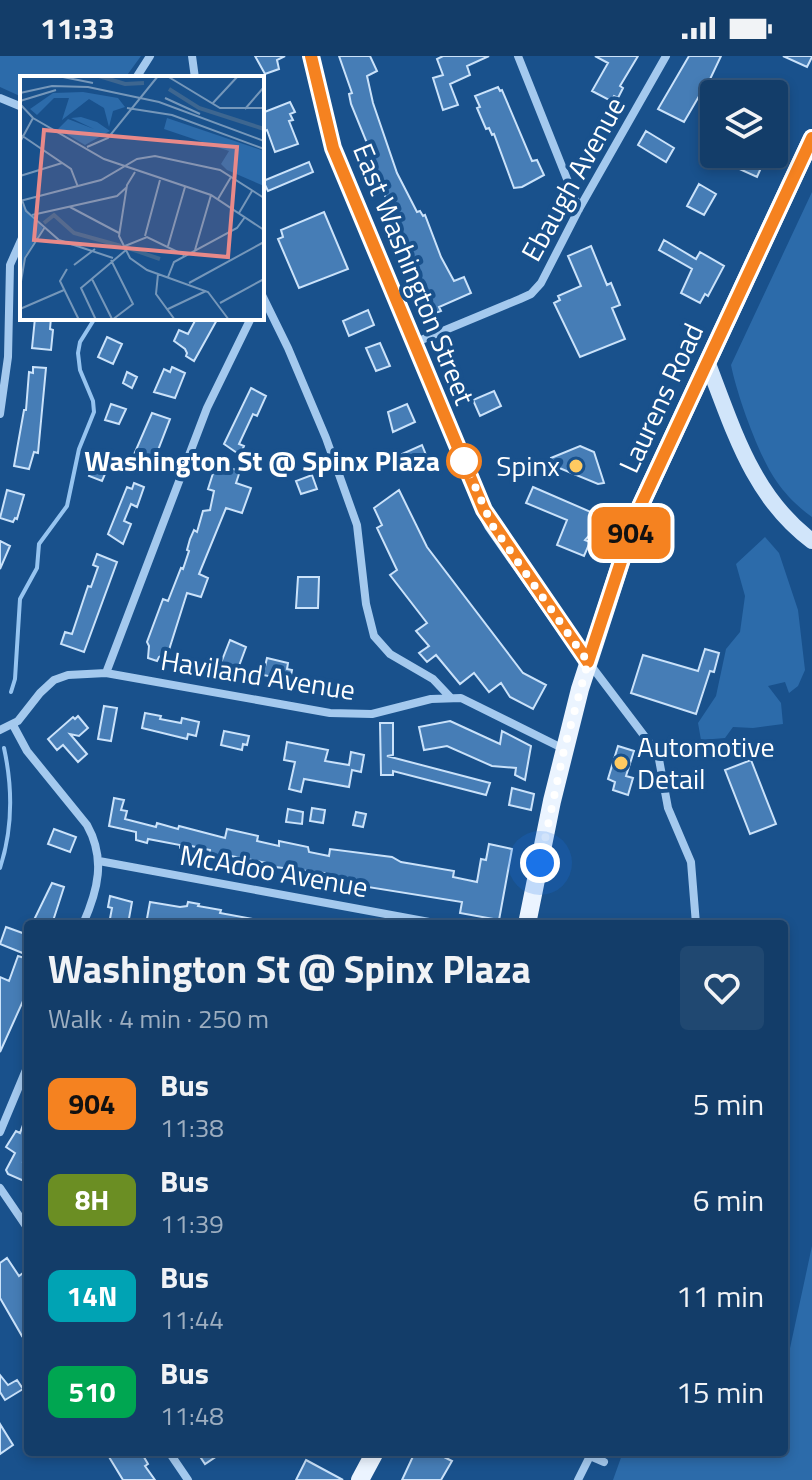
<!DOCTYPE html>
<html lang="en">
<head>
<meta charset="utf-8">
<style>
	:root { --surface:#133d69; --page:#204871; --text:#f1f3f6; --muted:#9daec0; --line:#32567d }
	body { margin:0; font-family:"Titillium Web",sans-serif; background:var(--page); color:var(--text); height:100vh; display:flex; flex-direction:column; font-size:30px; white-space:nowrap }
	* { box-sizing:border-box; margin:0 }
	p { font-size:26px; color:var(--muted) }
	.icon { flex:none; width:44px; height:44px; fill:none; stroke:currentColor; stroke-width:2; stroke-linecap:round; stroke-linejoin:round }
	.map { position:relative; flex:1; overflow:hidden }
	.side { position:absolute; left:24px; top:864px; width:764px; height:536px; display:flex; flex-direction:column; background:var(--surface); border-radius:8px; box-shadow:0 4px 12px #0003,0 0 0 2px var(--line) }
	.side>* { flex:none }
	.badge { padding:0 16px; border-radius:12px; font-size:28px; line-height:52px }
	.fabs { position:absolute; left:700px; top:24px; display:grid; gap:16px }
	.fabs a { display:grid; place-items:center; width:88px; height:88px; border-radius:8px; background:var(--surface); box-shadow:0 4px 12px #0003,0 0 0 2px var(--line); font-size:40px }
	.you { position:absolute; width:40px; height:40px; margin:-20px; border:6px solid #fff; border-radius:50%; background:#1a73e8; box-shadow:0 0 0 12px #1a73e833 }
	.map>.badge { position:absolute; translate:-50% -50%; box-shadow:0 0 0 4px #fff }
	.round { display:grid; place-items:center; flex:none; width:84px; height:84px; border-radius:8px; background:var(--page) }
	.overview { display:flex; align-items:center; justify-content:space-between; height:136px; padding:0 24px }
	h1 { font-size:38px; font-weight:700; line-height:60px }
	ul { padding:0; list-style:none }
	li { display:flex; align-items:center; gap:24px; height:96px; padding:0 24px }
	li div { flex:1 }
	li b { display:block; font-size:30px }
	li em { font-style:normal }
	li .badge { min-width:88px; font-weight:700; text-align:center }
	.status { display:flex; justify-content:space-between; align-items:center; height:56px; padding:0 40px; background:var(--surface); direction:ltr }
	.status svg { height:22px; fill:currentColor }
	.map>svg:first-child { display:block }
</style>
</head>
<body>
<div class="status"><b>11:33</b><svg viewBox="0 0 49 12"><path d="M0 12V9h3v3zM5 12V6h3v6zM10 12V3h3v9zM15 12V0h3v12zM26 1h20v11H26zM47 4h2v5h-2z"/></svg></div>
<div class="map">
<svg width="812" height="1424" viewBox="0 0 812 1424">
	<rect width="100%" height="100%" fill="#19518c"/>
	<!-- green -->
	<path fill="#2c6baa" d="M0,0H141L125,22H22V41L0,31Z
		M812,136V461C799,452 786,439 777,426C759,401 737,339 731,309Z
		M765,481L779,497L798,554L805,614L798,630L789,637L785,626L768,630L781,647L783,668L753,672L733,671L725,682L701,684L698,667L716,640L726,593L740,576L745,540L736,508Z
		M812,1190V1424H613L623,1396H784V1320Z"/>
	<g fill="none" stroke-linecap="round" stroke-linejoin="round">
		<!-- stream -->
		<path stroke="#96c4f0" stroke-width="4" d="M11,636L15,623L20,543L37,512L39,488L67,450L79,393L94,356L93,345L80,314L78,297L80,286L95,262
			M0,812C13,772 13,733 4,692"/>
	</g>
	<!-- building -->
	<path fill="#467db6" stroke="#cae2fa" stroke-width="2" d="M255,0H285L277,4L279,13L265,18Z
		M339,0H370L377,15L367,20L373,47L397,117L417,156L420,155L423,160L425,159L441,201L454,225L464,221L471,237L439,251L441,255L433,258L395,170L398,168V165L381,132L378,134L374,125V115L365,94L369,92L351,48L349,38L352,37Z
		M443,0H489L467,10L470,19L450,28L458,49L443,54L433,22L443,19L437,3Z
		M595,0H638L620,30L623,32L618,42L614,40L611,45L592,35L608,7Z
		M689,0H721L704,36L702,35L684,66L658,53Z
		M783,0H812V1L807,11Z
		M498,31L500,35L502,34L532,105L537,104L544,119L522,131L514,132L494,78L492,79L489,72L486,73L477,52L480,51L475,40Z
		M290,46L295,56L290,58L293,64L289,65L298,88L275,96L267,74L262,76V57Z
		M646,75L674,92L666,106L638,89Z
		M741,98H767L757,121L735,111Z
		M309,106L313,116L268,135L263,125Z
		M699,128L716,138L704,159L687,150Z
		M324,156L348,213L299,232L278,183L283,181L281,174Z
		M664,184L696,203L700,196L724,210L708,240L705,238L700,247L681,237L692,213L659,194Z
		M591,190L607,229L611,227L620,249L612,252L625,283L580,301L554,247L560,244L558,240L581,230L568,200Z
		M368,254L374,269L349,280L343,265Z
		M35,262H51L50,273L53,274L51,294L32,292Z
		M194,262H218L194,305L186,300L187,297L185,293L174,285L179,274L188,278L196,263Z
		M107,281L122,288L113,308L98,301Z
		M380,287L390,310L376,315L366,292Z
		M33,311L46,312L38,397L34,396L29,413L14,410L24,354H26L29,316L33,317Z
		M172,311L185,317L175,342L154,336L164,313L170,316Z
		M127,316L137,321L132,332L123,327Z
		M251,332L266,340L257,360L253,358L239,388L244,390L240,399L224,388Z
		M494,335L501,350L480,360L473,344Z
		M111,348L126,353L119,368L105,364Z
		M407,348L415,366L393,376L388,356Z
		M152,357L170,363L153,407L151,406L149,412L135,407L132,403Z
		M422,389L426,399L424,400L425,404L408,412L402,398Z
		M580,390L594,396L604,427L598,428L552,409L551,402Z
		M94,405L108,411L102,425L89,420Z
		M216,408L240,415L236,427L251,432L242,457L226,452L199,518L208,522L201,541L187,537L168,597L159,601L157,605L148,602L149,590L147,586L163,543L168,545L181,512L183,513L189,495L187,494L190,483L194,474L197,476L203,455L210,454L214,435L208,433Z
		M312,419L317,433L301,438L296,425Z
		M134,427L144,431L137,451L131,448L124,465L131,468L123,488L108,478L127,431L132,433Z
		M533,431L600,460L595,473L585,484L590,486L584,500L557,489L567,464L526,447Z
		M7,434L24,439L17,463L15,462L13,466L0,462Z
		M399,434L427,491L523,617L546,629L533,653L510,641L501,627L489,636L474,617L460,628L436,599L427,606L419,597L429,590L416,575L427,567L390,519L397,514L377,472L382,469L374,452Z
		M0,485L10,490L0,513Z
		M97,498L117,506L84,596L61,588L65,576L72,578L88,530L91,531L98,511L93,509Z
		M298,521H319L318,552H296Z
		M230,584L246,591L236,618L219,612Z
		M705,593L719,597L714,616L710,615L696,658L631,637L643,599L698,615Z
		M267,602L288,607L287,613L292,614L290,624L263,619Z
		M104,650L117,652L111,685L98,683Z
		M145,657L161,660L160,663L181,667L182,662L199,666L196,680L188,678L187,683L142,672Z
		M78,660L88,672L79,680L70,678L87,698L78,706L63,689L57,694L48,683L73,661L75,663Z
		M450,665L500,688L502,675L531,690L525,724L515,719L516,712L492,710L447,690L424,694L419,671Z
		M380,667H393V699L387,700L490,727L486,739L393,715V719H381Z
		M224,675L249,680L247,689L243,688L242,694L221,689Z
		M287,686L328,694L325,705L349,709L351,696L364,699L361,716L352,714L349,731L304,723L301,736L289,733L295,706L284,704Z
		M618,690L634,695L626,720L633,722L628,739L613,734L615,726L608,723Z
		M751,704L776,768L750,778L725,714Z
		M512,732L534,738L531,754L509,749Z
		M114,742L124,744L121,754L127,755L125,763L156,771L157,767L178,773L179,770L225,782L227,773L258,780L257,785L279,790V785L308,791L309,796L329,800L330,793L392,801L401,806L454,815L453,821L477,826L481,803L486,804L489,788L512,793L499,864L460,857L462,846L324,824L325,817L267,810V807L231,800H223L222,804L209,802L210,794L191,790L190,794L180,792V789L148,783L147,787L136,784V776L109,770Z
		M312,752L325,754L323,767L310,765Z
		M288,753L303,756L302,768L286,766Z
		M356,756L366,758L363,771L353,769Z
		M54,773L76,781L70,796L48,788Z
		M52,827L64,831L52,868H32Z
		M110,840L132,846L128,868H109L112,852L108,851Z
		M150,846L180,851L187,850L188,846L199,848L198,850L221,854L220,857L253,863L252,868H146Z
		M6,871L28,879L25,898L0,888Z
		M18,900L28,903V934L0,996V921L9,925Z
		M27,1058L28,1098L23,1106L28,1109V1118L24,1125L8,1118L6,1114L15,1097L6,1091L16,1075L20,1077Z
		M7,1202L19,1220L23,1217L28,1225V1276L22,1280L0,1242V1207Z
		M0,1319L8,1329L17,1324L23,1333L5,1344L0,1336Z
		M0,1368L13,1389L0,1398Z
		M106,1396H141L148,1408L145,1410L155,1424H123Z
		M197,1396H223L205,1408Z
		M415,1396H444L442,1400L452,1405L441,1424H402Z
		M306,1404L343,1424H296Z"/>
	<g fill="none" stroke-linecap="round" stroke-linejoin="round">
		<!-- street -->
		<path stroke="#a4c9ee" stroke-width="8" d="M192,0L195,22
			M518,0L579,153
			M136,22L150,0
			M0,42L22,51
			M262,239L288,292L326,382L357,469L366,548L374,580L390,598L433,623L450,641
			M414,287L520,243L531,238L541,227L579,153L666,0
			M0,358L8,301L10,209L22,182
			M589,607L658,698L668,752L691,806L696,868
			M106,617L207,352L251,262
			M13,669L27,695L87,769C106,803 98,834 83,868
			M0,674L18,665L40,637L54,624L68,619L106,617L330,657L372,658L431,643L461,642L564,693
			M99,805L440,868
			M0,1076L28,1009
			M0,1132L28,1173
			M169,1396L188,1424
			M581,1396L604,1406
			M578,1424L592,1396"/>
		<!-- secondary -->
		<path stroke="#d1e5fa" stroke-width="16" d="M311,0L333,92L484,454L492,469L588,606
			M708,308C734,375 753,441 812,485"/>
		<!-- primary -->
		<path stroke="#ebf4ff" stroke-width="18" d="M527,868L552,745L580,633L637,457L812,82
			M360,1424L375,1396"/>
	</g>
	<g fill="none" stroke-linecap="round" stroke-linejoin="round">
		<!-- line casing -->
		<g stroke="#fff" stroke-width="18">
			<path id="line" d="M311,0L333,92L484,454L588,606L637,457L812,82"/>
		</g>
		<!-- line -->
		<use href="#line" stroke="#f58220" stroke-width="12"/>
		<!-- walk -->
		<path stroke="#fff" stroke-width="8" stroke-dasharray="0 14.4" d="M464,405L492,469L588,606L564,694L540,807"/>
	</g>
	<!-- markers -->
	<circle fill="#fff" stroke="#f58220" stroke-width="4" cx="464" cy="405" r="16"/>
	<g fill="#ffca61" stroke="#19518c" stroke-width="3">
		<circle cx="576" cy="410" r="8"/>
		<circle cx="621" cy="707" r="8"/>
	</g>
	<g text-anchor="middle" stroke-width="8" stroke-linejoin="round" paint-order="stroke">
		<!-- street labels -->
		<g font-size="28" fill="#fff" stroke="#19518c">
			<text transform="translate(573 123) rotate(-61)" y="10">Ebaugh Avenue</text>
			<text transform="translate(414 218) rotate(68)" y="10">East Washington Street</text>
			<text transform="translate(661 342) rotate(-65)" y="10">Laurens Road</text>
			<text transform="translate(258 619) rotate(9)" y="10">Haviland Avenue</text>
			<text transform="translate(274 815) rotate(10)" y="10">McAdoo Avenue</text>
		</g>
		<!-- stop labels -->
		<g font-size="28" font-weight="bold" fill="#fff" stroke="#19518c" text-anchor="end">
			<text x="440" y="415">Washington St @ Spinx Plaza</text>
		</g>
		<!-- poi labels -->
		<g font-size="28" fill="#fff" stroke="#19518c" text-anchor="end">
			<text x="560" y="420">Spinx</text>
			<text x="637" y="701" text-anchor="start">Automotive<tspan x="637" dy="32">Detail</tspan></text>
		</g>
	</g>
	<!-- overview -->
	<g transform="translate(20 20)">
		<rect width="244" height="244" fill="#19518c"/>
		<path d="M63,16L98,22L105,31L93,35L89,51L84,32L69,23L42,44L49,22H34L17,39L10,33L33,17ZM61,41L77,46L90,55L65,69L38,53L48,43L74,53L51,42ZM147,42L244,75V110L207,94L201,88L209,75L144,53ZM1,127L23,152L5,180L0,209Z" fill="#2c6baa"/>
		<path fill="none" stroke="#3d6690" stroke-width="4" d="M79,0L105,8L124,7M149,13L179,32L244,53M24,147L34,139L54,157L101,170M108,172L140,183"/>
		<path fill="none" stroke="#7597ba" stroke-width="2" d="M38,0L73,7M147,0L200,32H244M0,17L32,10L68,11L139,26L244,65M145,22L180,38M0,25L36,14M0,28L13,42L84,83L191,119L244,154M192,28L218,0M107,32L152,39L244,73M225,33L244,11M1,59L51,93L58,111M0,66L13,42M67,71L88,62L138,0M115,96L107,109L99,160L110,182L127,194L188,216L209,244M0,100L42,87M198,123L211,101M2,124L6,135L39,164L93,182M0,125L81,104L117,83L135,80L200,94L244,122M50,131L99,157M219,137L232,115M12,139L97,120L107,111M125,160L140,104M105,170L127,161L164,179M148,170L165,111M175,174L191,119M91,184L113,228L92,244M54,189L75,173M47,193L40,205L59,244M138,198L136,218L155,244M148,201L154,186L217,152L225,141M72,203L92,243M169,207L244,166M0,211L5,182L25,151M200,227L244,203M0,233L44,214M148,233L186,215M76,244L61,212L106,174"/>
		<path fill="#e88989" fill-opacity="0.15" stroke="#e88989" stroke-width="4" d="M24,54L217,71L208,181L14,164Z"/>
		<rect width="244" height="244" fill="none" stroke="#fff" stroke-width="4"/>
	</g>
</svg>
<div class="fabs">
<a><svg class="icon" aria-label="layers" viewBox="0 0 24 24"><path d="M12 4l9 5-9 5-9-5zM3 14l9 5 9-5"/></svg></a>
</div>
<div class="you" style="left:540px;top:807px"></div>
<b class="badge" style="left:631px;top:477px;background:#f58220;color:#111">904</b>
<section class="side">
<div class="overview"><div><h1>Washington St @ Spinx Plaza</h1><p>Walk · 4 min · 250 m</p></div><a class="round"><svg class="icon" aria-label="heart" viewBox="0 0 24 24"><path d="M12 20l-8-8c-3-5 5-10 8-4 3-6 11-1 8 4z"/></svg></a></div>
<ul>
<li><span class="badge" style="background:#f58220;color:#111">904</span><div><b>Bus</b><p>11:38</p></div><em>5 min</em></li>
<li><span class="badge" style="background:#6b8e23;color:#fff">8H</span><div><b>Bus</b><p>11:39</p></div><em>6 min</em></li>
<li><span class="badge" style="background:#00a3b4;color:#fff">14N</span><div><b>Bus</b><p>11:44</p></div><em>11 min</em></li>
<li><span class="badge" style="background:#00a651;color:#fff">510</span><div><b>Bus</b><p>11:48</p></div><em>15 min</em></li>
</ul>
</section>
</div>
</body>
</html>
